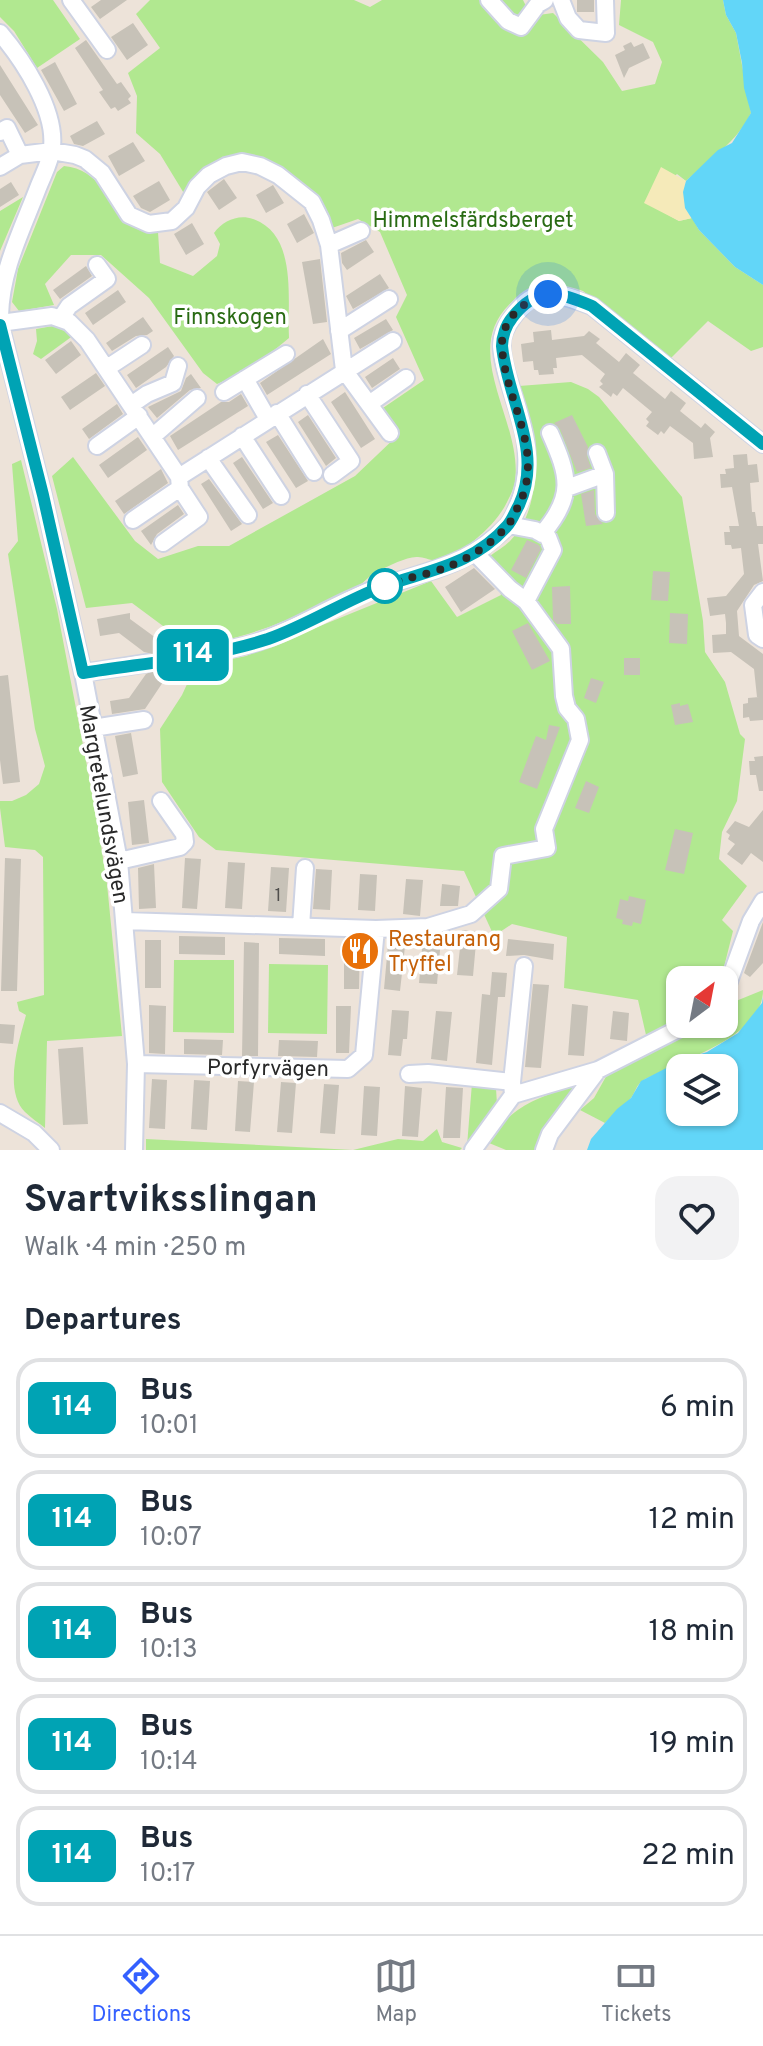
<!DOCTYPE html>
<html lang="en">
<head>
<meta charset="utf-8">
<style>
	:root { --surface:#fff; --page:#f2f2f3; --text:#1f2937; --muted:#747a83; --line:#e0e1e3; --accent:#3460ff }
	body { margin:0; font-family:Overpass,sans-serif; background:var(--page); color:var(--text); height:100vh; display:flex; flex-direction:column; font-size:30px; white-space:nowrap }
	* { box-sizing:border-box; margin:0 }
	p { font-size:26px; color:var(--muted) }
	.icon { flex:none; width:44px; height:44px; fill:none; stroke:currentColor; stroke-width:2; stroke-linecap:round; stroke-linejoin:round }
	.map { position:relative; height:1150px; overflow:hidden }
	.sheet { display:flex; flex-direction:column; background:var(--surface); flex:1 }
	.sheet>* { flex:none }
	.badge { padding:0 16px; border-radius:12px; font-size:28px; line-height:52px }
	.needle { width:52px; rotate:32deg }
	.controls { position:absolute; left:666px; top:966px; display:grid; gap:16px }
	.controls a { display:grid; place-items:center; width:72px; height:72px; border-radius:16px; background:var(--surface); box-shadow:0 2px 6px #0004; font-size:40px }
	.you { position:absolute; width:40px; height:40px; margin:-20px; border:6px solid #fff; border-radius:50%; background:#1a73e8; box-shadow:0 0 0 12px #1a73e833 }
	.map>.badge { position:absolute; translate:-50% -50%; box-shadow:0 0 0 4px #fff }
	h2 { padding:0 24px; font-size:30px; line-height:72px }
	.round { display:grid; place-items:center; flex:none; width:84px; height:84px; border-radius:24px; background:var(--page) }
	.summary { display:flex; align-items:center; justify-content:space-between; height:136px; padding:0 24px }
	h1 { font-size:38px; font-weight:700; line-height:60px }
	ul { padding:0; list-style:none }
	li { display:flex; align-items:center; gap:24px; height:100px; margin:0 16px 12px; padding:0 8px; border:4px solid var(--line); border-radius:24px }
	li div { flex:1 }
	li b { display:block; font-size:30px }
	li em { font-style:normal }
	li .badge { min-width:88px; font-weight:700; text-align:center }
	.tab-bar { display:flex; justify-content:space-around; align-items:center; height:112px; border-top:2px solid var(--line); background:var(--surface); font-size:22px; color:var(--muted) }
	.tab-bar a { display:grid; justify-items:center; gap:4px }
	.tab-bar .selected { color:var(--accent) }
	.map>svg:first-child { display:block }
</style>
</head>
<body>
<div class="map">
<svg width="763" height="1150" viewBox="0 0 763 1150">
	<rect width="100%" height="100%" fill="#ede3d9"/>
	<!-- green -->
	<path fill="#b1e890" d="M0,0H53L80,39L37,68L14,31L0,17Z
		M150,0H354L370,7L382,0H523L526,6L517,18L553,13L603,62L622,91L655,84L662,62L653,42L619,25L621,0H723L726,15L736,33L751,113C738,141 709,160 686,181L677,174L645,202L679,221L692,218L699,230L735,267L763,285V347L751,351L708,321L670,359L583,291C565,284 542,281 525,292C448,342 524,416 515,482C514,489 509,498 506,504C495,526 461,556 436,560C431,561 424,557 418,557C407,556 390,566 379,570C369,575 364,583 355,589C344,597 329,601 317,607C275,626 236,641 190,646L132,603L86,608L52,476L73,457L135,541L158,559L198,546H229L355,476L398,435L380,410L424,380L396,317L407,295L380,232L358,219L332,228L309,191L223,160L208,166L185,195L160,154L136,133L137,96L128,73L160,48L136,14Z
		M64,166C100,169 109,204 133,223C139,228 150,230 158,232L160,263L193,276L217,256L220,244L214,233C223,221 238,214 253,219C298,235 287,299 289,338L250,370L217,384L203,373L149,298L101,255H71L45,284L54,305L19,311L12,302L18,269L57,172Z
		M23,197L0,251V211Z
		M53,326L74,335L41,359L33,354L37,341L36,329Z
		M571,382L588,389L599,397L682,497L703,621L705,652L725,682L740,734L745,739L737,801L722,832L719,859L747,886L722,920L733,931L722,975L719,980H680V1018L646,1035L638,1000L564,988L567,937L512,924L494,936L464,871L216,850L199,837L162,782L160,729L182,695L195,667L246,656L431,581L457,617L501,595L490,556C496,551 504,547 510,541C549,501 533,432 519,386Z
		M21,460L57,609L96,813L107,884L122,1036L47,1041L45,1128C39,1123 31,1118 25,1112C3,1090 19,1041 26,1015L19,1011L17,1002L44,995L43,857L35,850L5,847L0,808V801H12L26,795L39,784L45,766L35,729L8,554L18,541L12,464Z
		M174,960H234V1033L173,1032Z
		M269,964L328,965L327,1034L268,1033Z
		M763,990C763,1034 694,1055 663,1071C656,1075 646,1077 641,1082C636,1086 635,1093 631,1098C623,1107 613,1114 605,1123L580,1110L594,1098L608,1073L707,1024H724V1009L731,1003Z
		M472,1083L496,1088L497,1105L467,1146Z
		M573,1085L577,1090L539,1140L537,1150H506L489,1143C513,1104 533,1101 573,1085Z
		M437,1129L442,1142L462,1148L460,1150H146V1139L353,1150L398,1139L423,1141Z"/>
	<!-- sand -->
	<path fill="#f5eab9" d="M661,167L686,181C682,195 684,205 692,218L679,221L644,203Z"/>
	<!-- water -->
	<path fill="#62d6f8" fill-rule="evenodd" d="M723,0H763V285L735,267L699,230L685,208L683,192L686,181L718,150L732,143L751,113L744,88L742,63L736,33L726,15Z
		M763,997V1150H587L591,1139L617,1109L631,1098L641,1081L682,1060L707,1052L738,1033L762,1003ZM680,1068H724V1112H680Z"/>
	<!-- building -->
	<path fill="#c7c2b8" d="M101,0H127L100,19L91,7Z
		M577,0H594V12H577Z
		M133,23L148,45L127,60L111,37Z
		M86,40L117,84L121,82L131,96L128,99L131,103L118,111L115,107L111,109L99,92L103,90L75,48Z
		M631,42L634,47L643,43L650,58L629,68L624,78L615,55L625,50L623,46Z
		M55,62L77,104L64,111L41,70Z
		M0,65L38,125L25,133L0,95Z
		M97,121L105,134L83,146L74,144L70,136Z
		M133,142L145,161L119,176L108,156Z
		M224,179L237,198L219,210L207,192Z
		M159,181L170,200L150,212L141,208L133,196Z
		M11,182L19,195L0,207V189Z
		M273,185L284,203L266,213L256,195Z
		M304,214L314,233L297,243L287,224Z
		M192,223L204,244L186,255L174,234Z
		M366,240L374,252L347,270L342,263L341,253Z
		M320,259L327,322L313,324L302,262Z
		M86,266L92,276L60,299L53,290Z
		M380,274L389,288L353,309L346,296Z
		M118,290L126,302L93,325L85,313Z
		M143,317L153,331L147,335L136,336L112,351L106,343Z
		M386,319L393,330L360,349L354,338Z
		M551,330L552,340L584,336L589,331L600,339L596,343L619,362L626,353L640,365L633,373L665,399L671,391L686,403L680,411L701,428L705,423L715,432L710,438L713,457L694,459L693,443L670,426L664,434L661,431L658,435L646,426L649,422L646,419L652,412L623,388L617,396L613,393L611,397L599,387L603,384L600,381L605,374L582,355L556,358L557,368H553L554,374L539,375L538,370H534L533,361L523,362L521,344L534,342L533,332Z
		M323,339L331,354L267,395L260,383Z
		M71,341L81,355L56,374L45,360Z
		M168,347L174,356L166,367L136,388L127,375Z
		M393,358L400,369L372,388L365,377Z
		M96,373L105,386L70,410L61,397Z
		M191,374L201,388L190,390L157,418L148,407L181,391L186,378Z
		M345,392L375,439L361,448L331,402Z
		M241,394L248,406L178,450L170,436L221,402H229Z
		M117,404L123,414L89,439L82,429Z
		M308,415L336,458L326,466L298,422Z
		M572,415L588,447L587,456L591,468L577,472L560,429L554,423Z
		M278,435L308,481L296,488L266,442Z
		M138,437L147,450L108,478L99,465Z
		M747,454L748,465L757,464L759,482L750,483L752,512H755L757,526H763V544H758L763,581L754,585L737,611L739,636L763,654V720L750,721L749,717L743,718V704L748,703V698L759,697H757L754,669L731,652L713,653L712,635L726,634V623L725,614L710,616L707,598L726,596L744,574L741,548L732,549L731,545H725L724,532H730L729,526H739L732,487L721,488L720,474H726L725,469L734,468L733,455Z
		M242,457L273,503L263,509L233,463Z
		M161,469L168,483L124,514L115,501Z
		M209,479L242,524L231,531L201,484Z
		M594,490L595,514L603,524L586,526L581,494Z
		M178,505L184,514L157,534L151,545L141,531Z
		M527,540L539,545L541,549L526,578L511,570Z
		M474,568L495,589L461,612L445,587Z
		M653,571L670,572L668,601L651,600Z
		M570,586L571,624H557L553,620L552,587Z
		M130,613V619L156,638L164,637L166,648L153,654L144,652L119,633L100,636L97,619Z
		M670,613L688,614L687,644L669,643Z
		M528,623L550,661L532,670L512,631Z
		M624,658H640V675H624Z
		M156,669L170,670L172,681L163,682L145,709L112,714L110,701L129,698L146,674Z
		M8,675L20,782L3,784L0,760V676Z
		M591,678L604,682L596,703L584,698Z
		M680,703V706L688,704L693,722L675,725L671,705Z
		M549,725L560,727L537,789L519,782L536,736L546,740Z
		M131,733L138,774L123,777L115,736Z
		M763,756V791H759L756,775H750L749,761H755L754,757Z
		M586,781L599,787L589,813L575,808Z
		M144,800L149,843L132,845L128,802Z
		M763,810V862L751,853L742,865L727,854L735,844L728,839L730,835L726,832L735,821L749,827Z
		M675,829L693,833L684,874L665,870Z
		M5,858L21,859L17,991H1Z
		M185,858L201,859L197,909L182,908Z
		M228,862L245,863L242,909L225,908Z
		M154,864L156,908L139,909L138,868Z
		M271,867L289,868L286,912L268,911Z
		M316,869L332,870L330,910L313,909Z
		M360,874L377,875L375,911L358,910Z
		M406,879L423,880L420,916L403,914Z
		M442,884L460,886L458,906H440Z
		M629,896L646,900L641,924L633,922L632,926L622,924L623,920L616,918L620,899L628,901Z
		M763,922V963L750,977L744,973Z
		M462,930L477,932L473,976L457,975Z
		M179,936L225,937V955L179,954Z
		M279,938L325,939V956L279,954Z
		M423,938L441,939L437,984L419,983Z
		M508,939L554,944L553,960L524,955L506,956Z
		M145,940H161V988H145Z
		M244,942L259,943L258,1056H242Z
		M344,942H360L359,989H344Z
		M388,945L405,946L400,991L384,989Z
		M492,972L507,973L505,997H498L492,1065L476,1063L482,994L490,995Z
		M533,984L549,985L541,1068L525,1067Z
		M572,1004L588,1006L584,1056L568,1055Z
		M149,1005L166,1006L165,1054L149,1053Z
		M336,1006H351L349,1053H336Z
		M392,1010L409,1011L407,1039H403L401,1056L388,1055Z
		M436,1011L452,1012L447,1061L431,1059Z
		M613,1011L629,1013L627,1041L610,1039Z
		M0,1024L15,1025L13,1044L0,1043Z
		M184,1039L223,1040L222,1055L184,1054Z
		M279,1040L318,1041L317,1057L278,1056Z
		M83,1047L88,1124L63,1125L58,1049Z
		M152,1079L167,1080L165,1129L149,1128Z
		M194,1080L210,1081L207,1130L191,1129Z
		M238,1081L254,1082L250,1132L235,1131Z
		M281,1082L296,1083L292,1133L277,1132Z
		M324,1084L339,1085L335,1134L320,1133Z
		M364,1086L380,1087L377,1136L361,1135Z
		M405,1086L422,1088L418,1137L402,1136Z
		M446,1087L463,1088L460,1138H443Z"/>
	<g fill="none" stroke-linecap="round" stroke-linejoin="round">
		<!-- minor casing -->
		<g stroke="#ced3e3" stroke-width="20">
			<path id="minor" d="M71,0L107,50
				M489,0L508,21L521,27L538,4L545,0
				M561,0L568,18L579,30L606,33L605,0
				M0,33C23,60 56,110 52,147C51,161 43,175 38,188C22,230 1,270 0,316
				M0,132L7,128L20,155
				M0,167L20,155L52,151L75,155L85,159L102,173L129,215L149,224L172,221L186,208L197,187L209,175L226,166L242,162L260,166L278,175L312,202L321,220L329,245L344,370L390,433
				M329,245L361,231
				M61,318L69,306L107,279L97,265
				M0,323L52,316L69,322L87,340L179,477L393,341
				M0,324L43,495L83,673L119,861L136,1064L134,1150
				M339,331L389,299
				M107,368L142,345
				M245,379L268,419
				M224,392L286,354
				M307,394L351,461L332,475
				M369,404L406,378
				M131,405L147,394L173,383L178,366
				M277,413L314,472
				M242,436L281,496
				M152,437L197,398
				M97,446L139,416
				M597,453L605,474L606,513
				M208,458L248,515
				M567,488L605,474
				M133,520L180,488
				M509,525L535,530L548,537L553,550L526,601
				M542,534C575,496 569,476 550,433
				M163,543L199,517L180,488L179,477
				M763,592L753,605L757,635L763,639
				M162,660C192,655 223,652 251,644C291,632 324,610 362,594C408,574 454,572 494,538C500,533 507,528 511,521C524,497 529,473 526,445C524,416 498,364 502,339C504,327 512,317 520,308C539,284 568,297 592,306L763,444
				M83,673L147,663
				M93,728L144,720
				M119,861L180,847L185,842L184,834L161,801
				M125,921L376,929L428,927L471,914L499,889L503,856L547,848L544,829L580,740L576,719L567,708L564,696L561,649L526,601L510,589L475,553
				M301,926L305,868
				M724,995L751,921L763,901
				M136,1064L348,1069L364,1055L376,929
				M409,1074L428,1073L512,1082
				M513,1095L512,1082L524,966
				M0,1113L34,1133L51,1150
				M473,1150L513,1095L598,1070L688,1024
				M544,1150L550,1134L598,1070"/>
		</g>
		<!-- minor -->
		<use href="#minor" stroke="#fff" stroke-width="16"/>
	</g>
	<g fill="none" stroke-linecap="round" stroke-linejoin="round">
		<!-- line casing -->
		<g stroke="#fff" stroke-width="18">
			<path id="line" d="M0,325L43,495L83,673C144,663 209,658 268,639C308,625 344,601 384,586C429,570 473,565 507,526C512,521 515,512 519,505C544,451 507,399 502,346C502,337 506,325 512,318C537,285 558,292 592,306L763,444"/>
		</g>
		<!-- line -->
		<use href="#line" stroke="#00a3b4" stroke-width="12"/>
		<!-- walk -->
		<path stroke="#292929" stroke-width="8" stroke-dasharray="0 14.4" d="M385,586C400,579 427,575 447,567C468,559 492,544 507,526C512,521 515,512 519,505C546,448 503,399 502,344C502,319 525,299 548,294"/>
	</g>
	<!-- icons -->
	<defs>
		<g id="restaurant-disc" transform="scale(2)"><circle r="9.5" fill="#e8710a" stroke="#fff"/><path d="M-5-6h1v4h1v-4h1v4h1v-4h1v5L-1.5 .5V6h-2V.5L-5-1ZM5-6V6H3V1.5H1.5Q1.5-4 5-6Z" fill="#fff"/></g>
	</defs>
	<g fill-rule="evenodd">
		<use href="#restaurant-disc" x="360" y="951"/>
	</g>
	<!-- markers -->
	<circle fill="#fff" stroke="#00a3b4" stroke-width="4" cx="385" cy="586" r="16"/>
	<g text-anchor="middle" stroke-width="7" stroke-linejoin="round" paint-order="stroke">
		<!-- number labels -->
		<g font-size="18" fill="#504f4d">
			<text x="278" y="901">1</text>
		</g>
		<!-- park labels -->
		<g font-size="22" fill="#296b13" stroke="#fff">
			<text x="473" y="227">Himmelsfärdsberget</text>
			<text x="230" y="324">Finnskogen</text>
		</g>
		<!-- street labels -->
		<g font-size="22" fill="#292929" stroke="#fff">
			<text transform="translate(105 804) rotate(80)" y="8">Margretelundsvägen</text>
			<text transform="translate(268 1067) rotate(1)" y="8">Porfyrvägen</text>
		</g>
		<!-- food labels -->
		<g font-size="22" fill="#c56008" stroke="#fff" text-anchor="start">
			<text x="388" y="946">Restaurang<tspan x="388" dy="25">Tryffel</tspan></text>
		</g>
	</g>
</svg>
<div class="controls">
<a><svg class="needle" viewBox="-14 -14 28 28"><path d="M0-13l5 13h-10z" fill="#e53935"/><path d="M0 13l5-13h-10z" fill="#747a83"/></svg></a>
<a><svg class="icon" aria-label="layers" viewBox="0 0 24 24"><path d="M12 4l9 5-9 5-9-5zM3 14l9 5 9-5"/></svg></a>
</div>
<div class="you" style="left:548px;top:294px"></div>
<b class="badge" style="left:193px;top:655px;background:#00a3b4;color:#fff">114</b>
</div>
<section class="sheet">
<div class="summary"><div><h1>Svartviksslingan</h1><p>Walk · 4 min · 250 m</p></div><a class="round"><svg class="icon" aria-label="heart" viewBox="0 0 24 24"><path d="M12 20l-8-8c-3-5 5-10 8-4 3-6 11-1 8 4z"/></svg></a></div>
<h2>Departures</h2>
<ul>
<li><span class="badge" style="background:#00a3b4;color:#fff">114</span><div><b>Bus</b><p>10:01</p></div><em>6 min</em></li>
<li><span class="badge" style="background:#00a3b4;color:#fff">114</span><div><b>Bus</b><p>10:07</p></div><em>12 min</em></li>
<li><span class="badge" style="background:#00a3b4;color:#fff">114</span><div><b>Bus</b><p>10:13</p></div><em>18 min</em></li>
<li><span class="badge" style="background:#00a3b4;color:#fff">114</span><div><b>Bus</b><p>10:14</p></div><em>19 min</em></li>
<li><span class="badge" style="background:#00a3b4;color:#fff">114</span><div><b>Bus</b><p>10:17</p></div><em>22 min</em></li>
</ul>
</section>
<nav class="tab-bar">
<a class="selected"><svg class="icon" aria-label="directions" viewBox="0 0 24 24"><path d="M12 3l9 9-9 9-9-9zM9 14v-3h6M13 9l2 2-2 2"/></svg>Directions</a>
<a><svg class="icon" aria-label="map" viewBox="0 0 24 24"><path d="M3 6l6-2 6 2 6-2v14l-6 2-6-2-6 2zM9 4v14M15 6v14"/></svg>Map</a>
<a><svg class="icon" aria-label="tickets" viewBox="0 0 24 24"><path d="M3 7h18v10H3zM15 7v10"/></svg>Tickets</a>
</nav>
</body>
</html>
